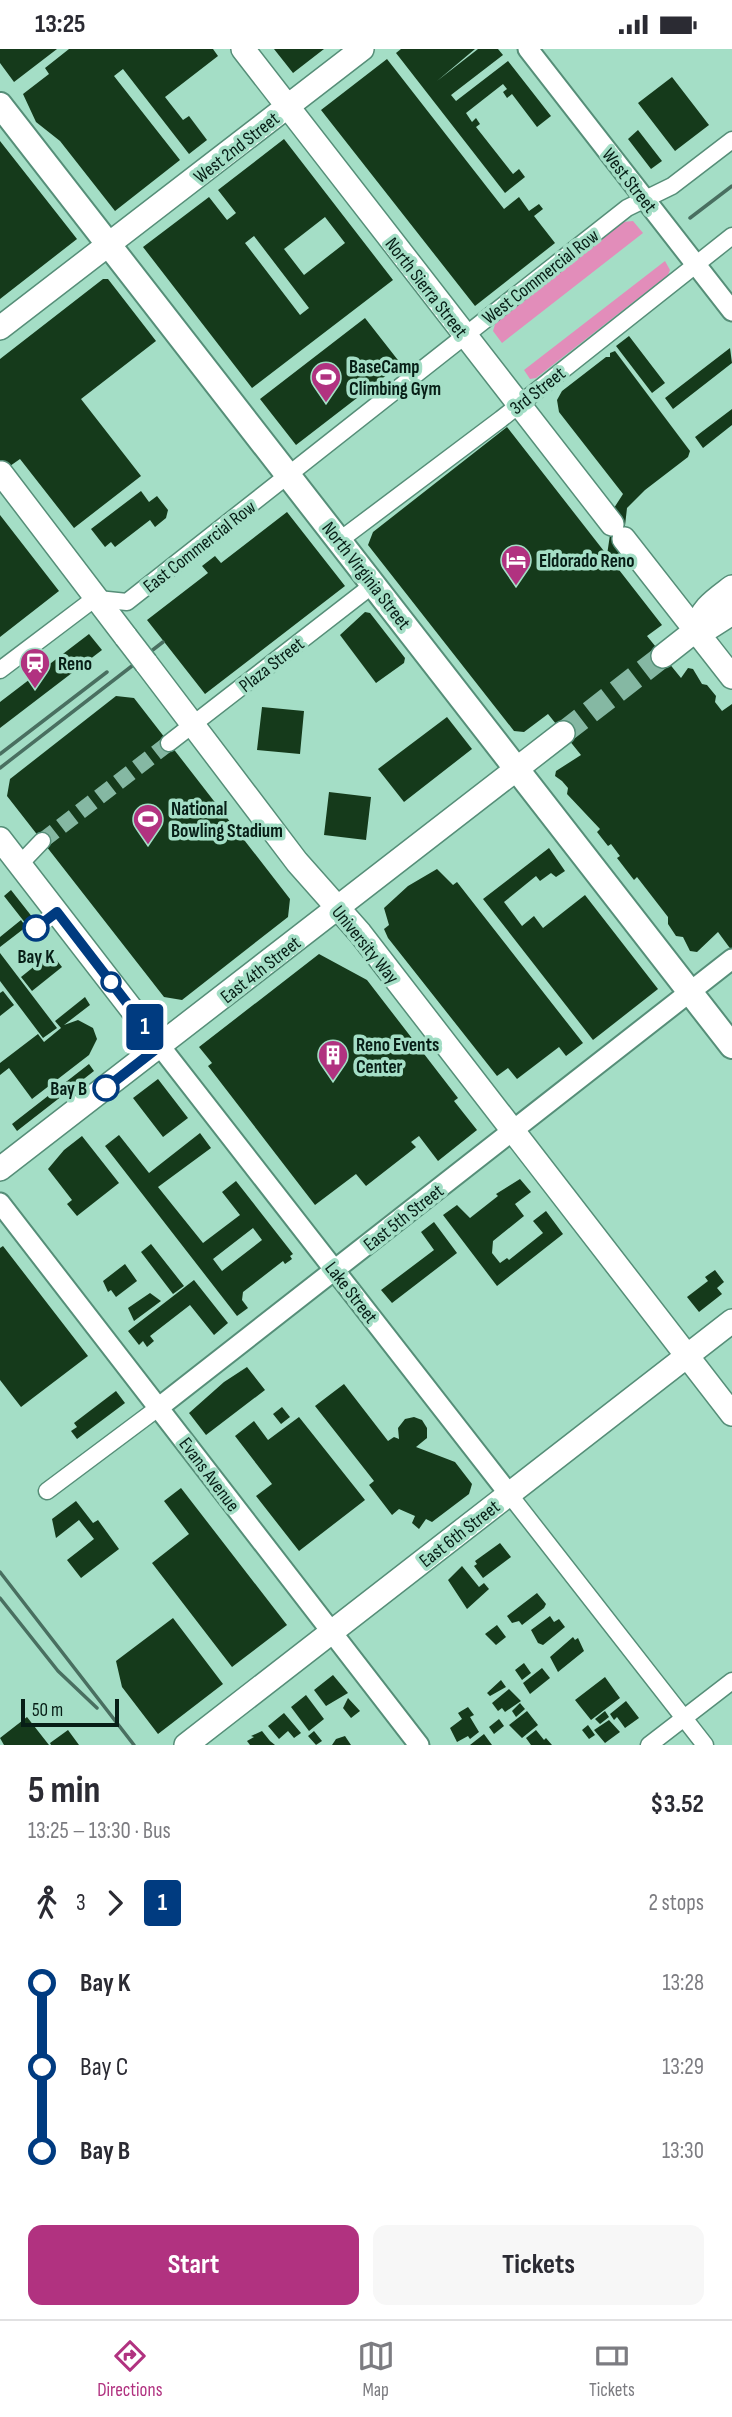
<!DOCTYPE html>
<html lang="en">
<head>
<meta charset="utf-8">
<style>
	:root { --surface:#fff; --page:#f7f7f7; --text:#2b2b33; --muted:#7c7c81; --line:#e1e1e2; --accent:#b13280 }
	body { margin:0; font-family:"Sofia Sans Condensed",sans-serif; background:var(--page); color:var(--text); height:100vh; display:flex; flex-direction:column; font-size:26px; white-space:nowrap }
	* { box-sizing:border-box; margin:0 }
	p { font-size:23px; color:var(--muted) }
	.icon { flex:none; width:38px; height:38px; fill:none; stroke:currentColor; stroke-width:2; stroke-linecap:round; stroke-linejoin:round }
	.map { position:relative; height:1696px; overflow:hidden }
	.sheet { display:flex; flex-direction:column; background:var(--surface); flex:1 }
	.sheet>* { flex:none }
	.badge { padding:0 14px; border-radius:5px; font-size:24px; line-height:46px }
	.scale { position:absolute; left:21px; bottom:18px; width:98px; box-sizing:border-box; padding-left:7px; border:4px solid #071e16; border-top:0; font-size:19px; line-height:24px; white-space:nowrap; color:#071e16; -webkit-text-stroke:5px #a4dec6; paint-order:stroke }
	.map>.badge { position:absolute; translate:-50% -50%; box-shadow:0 0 0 4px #fff }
	.legs { display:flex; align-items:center; gap:10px; height:77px; padding:0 28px; font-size:23px }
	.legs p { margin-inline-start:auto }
	.head { display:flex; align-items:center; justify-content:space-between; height:119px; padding:0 28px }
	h1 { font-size:38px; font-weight:700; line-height:52px }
	.action { display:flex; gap:14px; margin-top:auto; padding:14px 28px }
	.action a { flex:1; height:80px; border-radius:14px; background:var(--accent); color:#fff; font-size:28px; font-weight:700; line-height:80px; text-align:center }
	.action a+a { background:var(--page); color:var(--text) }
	ul { padding:0 28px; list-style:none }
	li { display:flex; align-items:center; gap:24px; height:84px; font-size:26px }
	li i { display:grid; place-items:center; width:10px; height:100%; margin:0 9px; background:currentColor }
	li i::after { content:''; width:18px; height:18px; margin:-9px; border:5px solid; border-radius:50%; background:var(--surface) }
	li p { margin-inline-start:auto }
	li:first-child i { background:linear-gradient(#0000 50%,currentColor 0) }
	li:last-child i { background:linear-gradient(currentColor 50%,#0000 0) }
	.status { display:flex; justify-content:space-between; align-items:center; height:49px; padding:0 35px; background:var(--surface); direction:ltr }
	.status svg { height:19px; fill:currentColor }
	.menu { display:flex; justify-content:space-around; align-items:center; height:98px; border-top:2px solid var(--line); background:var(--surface); font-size:19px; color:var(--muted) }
	.menu a { display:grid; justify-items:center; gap:4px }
	.menu .active { color:var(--accent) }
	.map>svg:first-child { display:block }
</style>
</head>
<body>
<div class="status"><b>13:25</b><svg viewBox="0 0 49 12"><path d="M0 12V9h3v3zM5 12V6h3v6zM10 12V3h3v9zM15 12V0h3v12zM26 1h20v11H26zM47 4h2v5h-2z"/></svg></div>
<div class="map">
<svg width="732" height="1696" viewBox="0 0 732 1696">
	<rect width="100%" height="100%" fill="#a4dec6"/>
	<!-- green -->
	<path fill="#e28dba" d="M633,172L643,184L502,294L493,282L496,272L623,173Z
		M665,212L670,221L668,226L536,329L530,330L524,321Z"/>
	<!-- building -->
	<path fill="#153a1b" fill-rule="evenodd" d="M0,0H57L14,33L0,14Z
		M69,0H213L218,7L165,48L183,71L189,67L207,91L189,105L123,20L114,27L180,111L115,162L60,92L36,73L23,45L49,25L45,19Z
		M274,0H324L293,24Z
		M401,0H475L437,32L478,0H498L503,6L451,46L456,52L508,12L551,67L537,78L512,45L507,49L503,43L507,40L503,35L466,64L472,73L476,69L480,75L476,78L513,125L519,120L525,128L505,144L396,4Z
		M387,10L504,160L519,148L529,162L539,155L543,160L534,167L555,194L475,257L321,61Z
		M672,28L709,76L675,102L638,54Z
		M638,81L662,112L651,120L628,90Z
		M284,90L393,231L252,339L143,198L209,148L227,171L231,168L236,164L218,141ZM325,168L345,194L304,226L284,200ZM254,187L309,259L300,266L245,194Z
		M0,92L77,190L0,250Z
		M103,230H108L156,292L81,350L141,427L74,479L20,410L0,424V310Z
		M365,269L401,315L296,396L260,350Z
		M629,287L665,334L652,344L616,297Z
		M730,299L732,314L673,360L665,349Z
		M615,302L690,402L688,408L645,441L627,459L622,503L616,517L662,576L647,587L681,629L688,619L693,620L702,635L707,636L716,647L715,653L722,662L732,655V902L718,883L697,903L690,902L683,888L676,887L668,875V868L637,828L634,831L617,809L620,807L611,795L608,797L597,783L600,780L567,745L568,739L562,732L555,727L556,722L581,706L548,665L524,683L514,682L368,496L373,483L507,378L607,506L614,459L623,445L559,363L557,351L562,342L606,308H610V304Z
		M732,360V376L703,399L695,388Z
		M141,442L149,453L157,447L168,461L166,469L155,478L150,471L115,498L111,493L105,498L91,480Z
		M287,463L345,537L205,645L147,571L208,524L202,517L215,507L221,514Z
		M0,466L59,542L0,588Z
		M365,563L370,564L405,609L404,614L376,634L340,586Z
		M89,585L102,601L0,679V653Z
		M116,647L134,649L290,850L288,868L182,951L164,948L7,747L10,730Z
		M262,658L304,662L300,705L257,701Z
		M447,668L472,700L404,753L378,720Z
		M329,743L371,748L366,791L324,786Z
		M549,799L565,822L556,828L551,824L540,832L536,827L504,853L522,877L534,867L543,879L585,846L658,940L593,991L483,850Z
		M437,820L453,836L457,833L583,994L566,1007L559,998L517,1030L508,1019L497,1027L388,889L384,880L389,876L384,859L408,837Z
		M11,841L33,869L26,875L4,847Z
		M21,871L26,878L0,898V888Z
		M0,904L57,979L43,989L0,932Z
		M51,904L62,918L32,942L21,928Z
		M319,905L367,931L458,1049L454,1052L477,1081L438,1112L419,1087L411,1093L416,1098L366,1137L356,1125L315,1156L208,1017L212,1014L199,998Z
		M3,942L14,956L0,967V944Z
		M85,948L90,956L64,976L78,971L93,979L97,990L89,1006L32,1050L9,1019L0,1026V1014L38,985L44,993L61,979L55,972Z
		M89,1015L94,1022L17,1082L12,1075Z
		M158,1030L188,1069L163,1088L133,1049Z
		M200,1084L211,1099L158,1138L203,1194L240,1166L222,1143L236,1132L293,1205L290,1207L292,1210L285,1215L283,1212L243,1243L242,1251L248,1259L237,1267L105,1097L119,1086L149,1124ZM253,1179L262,1191L222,1222L213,1210Z
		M82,1087L119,1134L77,1167L67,1155L72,1151L48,1120L64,1101Z
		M520,1130L531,1143L515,1155L524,1167L493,1192L492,1204L500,1214L507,1209L509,1211L543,1184L533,1172L546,1162L563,1185L497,1237L443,1166L457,1156L470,1169L498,1147L496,1145Z
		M434,1173L457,1204L392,1254L381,1241L434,1201L421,1183Z
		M151,1195L184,1237L173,1245L141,1203Z
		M3,1197L88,1307L21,1358L0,1331V1199Z
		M125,1215L137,1232L116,1248L111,1241L108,1243L103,1232Z
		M715,1221L724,1233L717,1239L722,1245L699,1263L687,1248L708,1232L705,1228Z
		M194,1231L228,1274L214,1286L190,1256L150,1287L154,1292L147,1298L143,1292L139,1296L128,1282Z
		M150,1244L161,1252L134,1272L128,1259Z
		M247,1318L265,1341L206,1386L189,1364L224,1333Z
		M344,1335L388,1392L394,1388L399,1390L398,1379L405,1370L414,1368L422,1371L427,1379V1389L416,1398L455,1413L472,1435L469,1445L432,1473L426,1470L419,1480L412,1474L415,1467L399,1460L392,1466L369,1436L374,1432L315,1357Z
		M116,1342L125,1354L77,1390L71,1382L77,1378L74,1374Z
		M282,1358L290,1368L281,1375L273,1365Z
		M299,1368L365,1451L299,1502L256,1447L272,1435L235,1387L254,1372L268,1391Z
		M181,1439L287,1576L232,1618L152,1514L189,1485L164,1452Z
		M76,1452L93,1474L98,1471L119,1500L81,1529L67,1511L94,1490L79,1471L56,1489L52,1470Z
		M500,1494L511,1508L483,1529L474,1517L477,1515L475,1512Z
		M462,1517L479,1538L484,1534L489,1540L467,1560L448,1531Z
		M537,1544L546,1555L544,1559L522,1576L519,1572L512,1574L507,1567Z
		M550,1567L554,1573L559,1570L565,1578L543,1596L538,1594L531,1581Z
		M173,1569L223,1635L158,1685L122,1638L116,1612Z
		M497,1576L506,1588L496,1596L485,1585Z
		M573,1588L575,1591L578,1589L584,1602L558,1623L550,1608Z
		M524,1614L531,1624L522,1631L515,1621Z
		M542,1619L550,1629L530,1645L523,1634Z
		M333,1626L348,1644L326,1657L314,1641Z
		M605,1628L620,1649L591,1671L575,1651Z
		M501,1631L506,1638L490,1647L487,1644Z
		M509,1640L521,1652L505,1663L502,1659L498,1662L492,1654Z
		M306,1646L324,1670L309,1682L291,1658Z
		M348,1649L360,1662L351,1669L343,1659Z
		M626,1652L639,1669L625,1679L617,1668L614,1671L610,1665Z
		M520,1654L525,1660L516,1668L512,1662Z
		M468,1658L474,1666L470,1668L479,1683L470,1690L468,1687L457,1693L450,1679L462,1670L458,1664Z
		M527,1662L538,1676L522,1689L509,1676Z
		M605,1662L609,1668L600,1675L595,1670Z
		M284,1664L301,1684L294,1689L288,1682L279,1690L268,1677Z
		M27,1668L49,1696H4L0,1689Z
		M499,1670L504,1677L494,1685L489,1678Z
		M609,1671L620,1683L605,1694L594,1681Z
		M588,1676L595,1686L589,1690L582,1681Z
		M68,1681L79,1696H51L50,1694Z
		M536,1681L544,1691L546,1689L552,1696H531L526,1689Z
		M262,1682L270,1692L275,1696H250L247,1692L254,1688L251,1687Z
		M314,1682L322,1692L316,1696L308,1687Z
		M484,1685L492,1696H470Z
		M345,1687L351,1696H332L336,1690Z"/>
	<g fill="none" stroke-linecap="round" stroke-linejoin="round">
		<!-- minor-tunnel -->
		<path stroke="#85b8a3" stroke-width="16" stroke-dasharray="16 8" stroke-linecap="butt" d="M42,792L169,694"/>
		<!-- secondary-tunnel -->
		<path stroke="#85b8a3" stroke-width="23" stroke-dasharray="23 11" stroke-linecap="butt" d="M563,684L663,607"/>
		<!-- minor casing -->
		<g stroke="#568e78" stroke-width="19">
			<path id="minor" d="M340,491L501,370L732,187
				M0,621L90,553L98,550L127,553L627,159L672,137L732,91
				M169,694L374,535
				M20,815L42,792
				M47,1442L158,1359
				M509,1445L705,1696
				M649,1696L732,1632"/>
		</g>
		<!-- tertiary casing -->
		<g stroke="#568e78" stroke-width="23">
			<path id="tertiary" d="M528,0L732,262
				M160,997L509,1445
				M0,1154L419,1696
				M158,1359L732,910"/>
		</g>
		<!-- secondary casing -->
		<g stroke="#568e78" stroke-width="26">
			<path id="secondary" d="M243,0L612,475
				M0,279L362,0
				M1,424L126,588
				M624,490L732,628
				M696,581C701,559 715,551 732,538
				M663,607L696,581L707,580L732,564
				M146,614L297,813L360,884L732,1365
				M0,790L160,997
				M0,1120L563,684
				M186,1696L732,1272"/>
		</g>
		<!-- primary casing -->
		<g stroke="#568e78" stroke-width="28">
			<path id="primary" d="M0,56L732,997"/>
		</g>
		<!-- minor -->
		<use href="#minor" stroke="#fff" stroke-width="16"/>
		<!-- tertiary -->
		<use href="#tertiary" stroke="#fff" stroke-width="19"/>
		<!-- secondary -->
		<use href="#secondary" stroke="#fff" stroke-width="23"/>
		<!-- primary -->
		<use href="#primary" stroke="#fff" stroke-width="24"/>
		<!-- rail -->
		<path stroke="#496f60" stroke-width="3.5" d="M690,169L732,137
			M0,705L107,623
			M0,719L163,593
			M0,1523L134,1696
			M0,1549L58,1622L97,1659"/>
		<!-- secondary-bridge casing -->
		<g stroke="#568e78" stroke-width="26" stroke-linecap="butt">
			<path id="secondary-bridge" d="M126,588L146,614"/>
		</g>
		<!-- secondary-bridge -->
		<use href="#secondary-bridge" stroke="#fff" stroke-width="23"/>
	</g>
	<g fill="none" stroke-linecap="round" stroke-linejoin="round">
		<!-- line-1 casing -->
		<g stroke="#fff" stroke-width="16">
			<path id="line-1" d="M36,879L57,863L160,997L106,1039"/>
		</g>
		<!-- line-1 -->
		<use href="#line-1" stroke="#003b80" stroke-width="10"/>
	</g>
	<!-- icons -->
	<defs>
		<g id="stadium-pin" transform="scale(1.575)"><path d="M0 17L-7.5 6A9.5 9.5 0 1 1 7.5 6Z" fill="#b13280" stroke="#a4dec6"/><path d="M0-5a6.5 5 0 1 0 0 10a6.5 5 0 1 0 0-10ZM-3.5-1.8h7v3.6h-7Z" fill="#fff"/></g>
		<g id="hotel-pin" transform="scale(1.575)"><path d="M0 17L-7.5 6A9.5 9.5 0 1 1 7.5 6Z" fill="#b13280" stroke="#a4dec6"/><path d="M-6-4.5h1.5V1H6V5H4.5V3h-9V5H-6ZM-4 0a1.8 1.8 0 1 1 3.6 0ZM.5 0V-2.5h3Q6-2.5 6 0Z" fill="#fff"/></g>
		<g id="station-pin" transform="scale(1.575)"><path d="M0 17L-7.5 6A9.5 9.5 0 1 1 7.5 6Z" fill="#b13280" stroke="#a4dec6"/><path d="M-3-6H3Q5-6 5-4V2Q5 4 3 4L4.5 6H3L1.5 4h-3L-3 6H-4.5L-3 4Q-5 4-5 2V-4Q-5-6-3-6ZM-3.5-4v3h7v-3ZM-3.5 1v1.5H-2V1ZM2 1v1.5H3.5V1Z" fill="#fff"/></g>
		<g id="building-pin" transform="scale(1.575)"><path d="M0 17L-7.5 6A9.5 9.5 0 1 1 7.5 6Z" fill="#b13280" stroke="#a4dec6"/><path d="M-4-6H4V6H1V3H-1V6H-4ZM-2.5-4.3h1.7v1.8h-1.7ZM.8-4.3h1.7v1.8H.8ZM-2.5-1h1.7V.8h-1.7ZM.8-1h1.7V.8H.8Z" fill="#fff"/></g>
	</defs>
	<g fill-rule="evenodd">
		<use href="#stadium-pin" x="326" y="328"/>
		<use href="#hotel-pin" x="516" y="511"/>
		<use href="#station-pin" x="35" y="614"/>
		<use href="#stadium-pin" x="148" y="770"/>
		<use href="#building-pin" x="333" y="1006"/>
	</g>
	<!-- markers -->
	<g fill="#fff" stroke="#003b80" stroke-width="3.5">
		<circle cx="36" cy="879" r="12"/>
		<circle cx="111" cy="933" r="9"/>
		<circle cx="106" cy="1039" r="12"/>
	</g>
	<g text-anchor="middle" stroke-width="7" stroke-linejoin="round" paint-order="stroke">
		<!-- street labels -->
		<g font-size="19" fill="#071e16" stroke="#a4dec6">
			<text transform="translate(236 98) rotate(-38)" y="7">West 2nd Street</text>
			<text transform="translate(630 131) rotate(52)" y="7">West Street</text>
			<text transform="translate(540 227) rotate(-38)" y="7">West Commercial Row</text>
			<text transform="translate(427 238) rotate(52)" y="7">North Sierra Street</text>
			<text transform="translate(537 341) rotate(-38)" y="7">3rd Street</text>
			<text transform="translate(199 497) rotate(-38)" y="7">East Commercial Row</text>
			<text transform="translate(367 526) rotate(52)" y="7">North Virginia Street</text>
			<text transform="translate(271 615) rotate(-38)" y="7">Plaza Street</text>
			<text transform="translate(366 895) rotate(51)" y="7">University Way</text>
			<text transform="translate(260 920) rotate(-38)" y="7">East 4th Street</text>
			<text transform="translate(403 1168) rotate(-38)" y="7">East 5th Street</text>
			<text transform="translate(352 1243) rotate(52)" y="7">Lake Street</text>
			<text transform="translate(210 1425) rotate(53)" y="7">Evans Avenue</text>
			<text transform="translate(459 1484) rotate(-38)" y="7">East 6th Street</text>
		</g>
		<!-- poi labels -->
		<g font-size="19" font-weight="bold" fill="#071e16" stroke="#a4dec6" text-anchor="start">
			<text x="349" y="324">BaseCamp<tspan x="349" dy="22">Climbing Gym</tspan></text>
			<text x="539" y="518">Eldorado Reno</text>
			<text x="58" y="621">Reno</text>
			<text x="171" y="766">National<tspan x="171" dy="22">Bowling Stadium</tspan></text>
			<text x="356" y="1002">Reno Events<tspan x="356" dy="22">Center</tspan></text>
		</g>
		<!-- stop labels -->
		<g font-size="19" font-weight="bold" fill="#071e16" stroke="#a4dec6">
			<text x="36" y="914">Bay K</text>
			<text x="87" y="1046" text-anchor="end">Bay B</text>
		</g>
	</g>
</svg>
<div class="scale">50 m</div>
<b class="badge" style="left:145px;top:978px;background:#003b80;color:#fff">1</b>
</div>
<section class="sheet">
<div class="head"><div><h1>5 min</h1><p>13:25 – 13:30 · Bus</p></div><b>$3.52</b></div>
<div class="legs"><svg class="icon" aria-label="walk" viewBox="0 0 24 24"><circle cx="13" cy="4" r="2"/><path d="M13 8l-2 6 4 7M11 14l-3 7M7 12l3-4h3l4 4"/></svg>3<svg class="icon" aria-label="forward" viewBox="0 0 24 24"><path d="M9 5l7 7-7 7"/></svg><b class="badge" style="background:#003b80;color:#fff">1</b><p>2 stops</p></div>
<ul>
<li><i style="color:#003b80"></i><b>Bay K</b><p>13:28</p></li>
<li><i style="color:#003b80"></i><span>Bay C</span><p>13:29</p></li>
<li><i style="color:#003b80"></i><b>Bay B</b><p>13:30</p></li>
</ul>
<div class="action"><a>Start</a><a>Tickets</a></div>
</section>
<nav class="menu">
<a class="active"><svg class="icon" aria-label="directions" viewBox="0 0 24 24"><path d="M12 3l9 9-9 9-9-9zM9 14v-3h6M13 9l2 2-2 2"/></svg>Directions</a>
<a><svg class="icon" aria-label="map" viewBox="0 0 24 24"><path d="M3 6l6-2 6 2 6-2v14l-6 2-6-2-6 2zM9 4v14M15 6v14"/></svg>Map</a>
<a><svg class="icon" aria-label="tickets" viewBox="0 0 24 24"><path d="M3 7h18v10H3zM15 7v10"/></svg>Tickets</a>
</nav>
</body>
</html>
